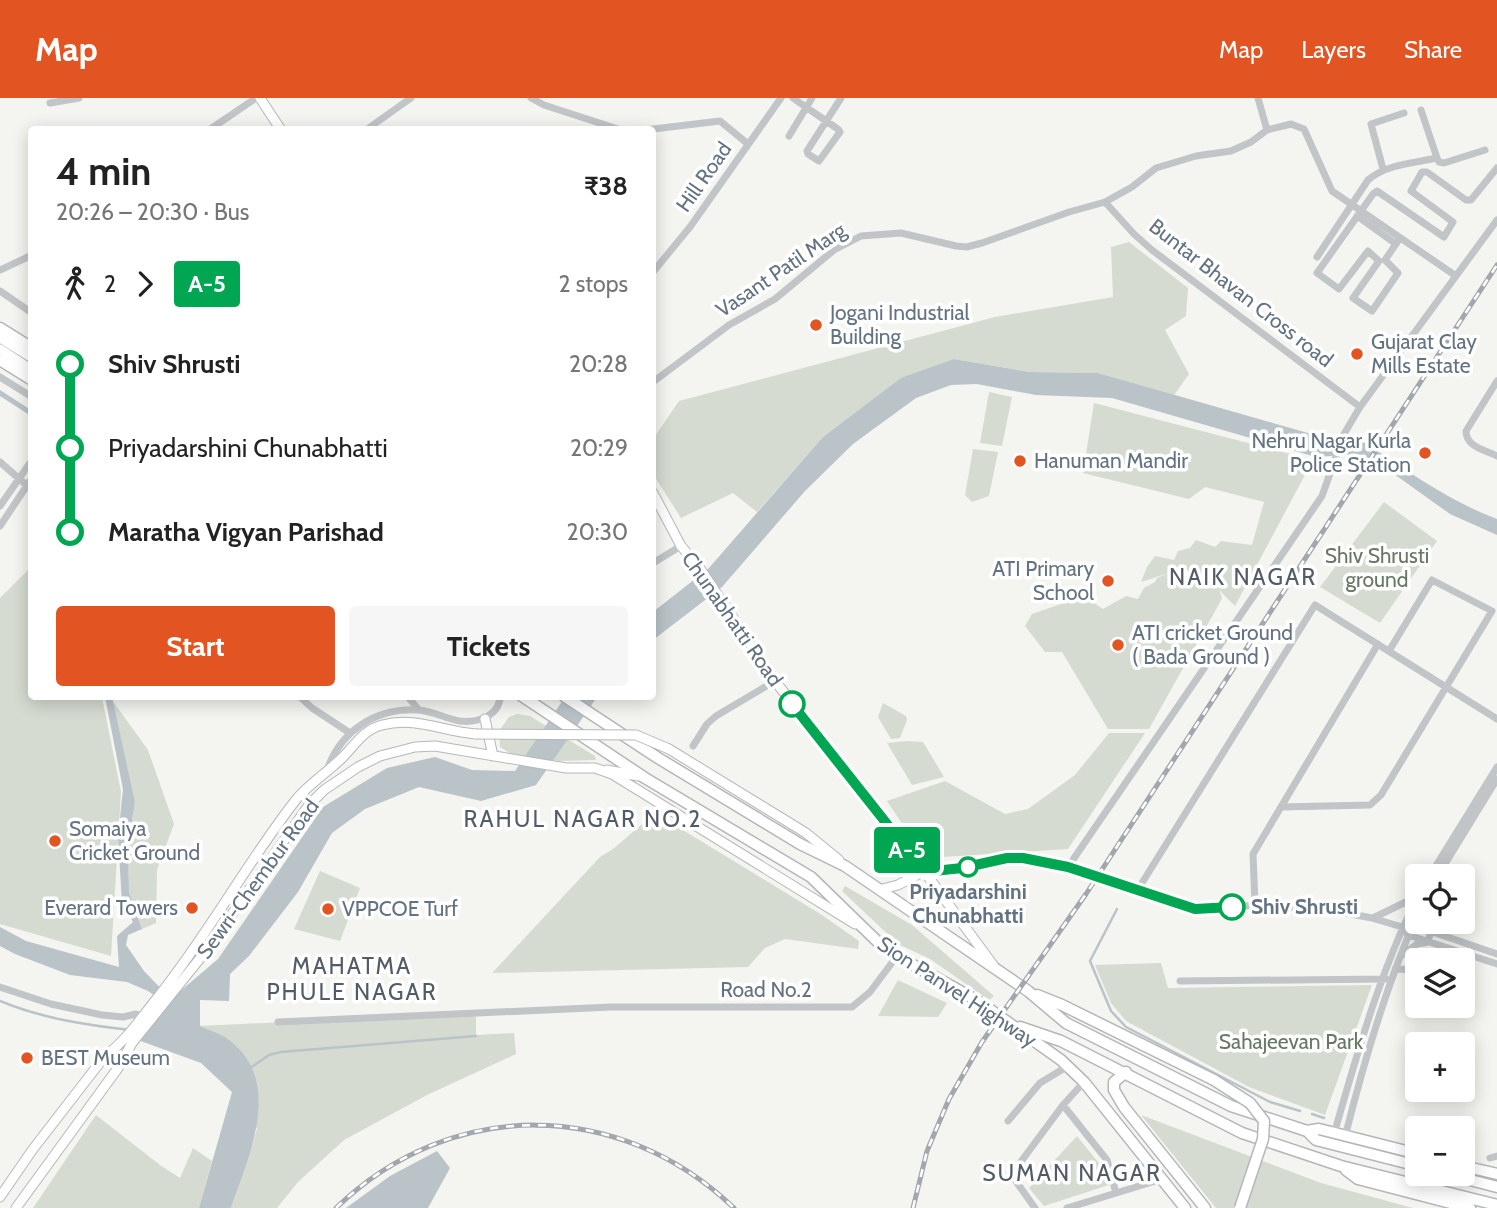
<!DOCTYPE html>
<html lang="en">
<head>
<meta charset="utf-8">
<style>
	:root { --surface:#fff; --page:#f6f6f6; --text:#222; --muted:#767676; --accent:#e25523 }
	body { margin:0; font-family:Cabin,sans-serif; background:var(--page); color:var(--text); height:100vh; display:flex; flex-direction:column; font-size:26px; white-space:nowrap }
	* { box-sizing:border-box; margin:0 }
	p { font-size:23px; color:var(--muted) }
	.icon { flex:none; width:38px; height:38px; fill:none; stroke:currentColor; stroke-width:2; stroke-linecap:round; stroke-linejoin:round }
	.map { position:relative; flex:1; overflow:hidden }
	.side { position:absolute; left:28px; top:28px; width:628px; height:574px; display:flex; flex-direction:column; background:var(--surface); border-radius:7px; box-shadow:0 4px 18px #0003 }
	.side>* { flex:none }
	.badge { padding:0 14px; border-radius:5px; font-size:24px; line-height:46px }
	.buttons { position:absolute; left:1405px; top:766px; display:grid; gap:14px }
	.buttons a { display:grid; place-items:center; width:70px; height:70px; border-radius:7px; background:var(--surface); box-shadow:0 4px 18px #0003; font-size:35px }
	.map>.badge { position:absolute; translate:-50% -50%; box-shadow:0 0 0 4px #fff }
	.legs { display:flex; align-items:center; gap:10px; height:77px; padding:0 28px; font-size:23px }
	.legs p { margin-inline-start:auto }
	.headline { display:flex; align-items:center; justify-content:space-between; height:119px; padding:0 28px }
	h1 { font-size:38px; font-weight:700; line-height:52px }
	.cta { display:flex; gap:14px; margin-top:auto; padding:14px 28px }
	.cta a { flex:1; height:80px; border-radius:7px; background:var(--accent); color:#fff; font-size:28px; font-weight:700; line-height:80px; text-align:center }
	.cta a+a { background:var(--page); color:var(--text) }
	ul { padding:0 28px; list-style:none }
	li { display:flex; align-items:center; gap:24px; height:84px; font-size:26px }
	li i { display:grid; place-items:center; width:10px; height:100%; margin:0 9px; background:currentColor }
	li i::after { content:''; width:18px; height:18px; margin:-9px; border:5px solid; border-radius:50%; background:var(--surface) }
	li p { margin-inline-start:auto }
	li:first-child i { background:linear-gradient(#0000 50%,currentColor 0) }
	li:last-child i { background:linear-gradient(currentColor 50%,#0000 0) }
	header { display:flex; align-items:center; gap:42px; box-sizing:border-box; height:98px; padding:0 35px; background:var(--accent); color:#fff }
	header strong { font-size:33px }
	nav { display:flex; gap:38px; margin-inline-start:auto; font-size:24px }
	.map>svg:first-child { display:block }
</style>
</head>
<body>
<header>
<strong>Map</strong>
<nav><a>Map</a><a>Layers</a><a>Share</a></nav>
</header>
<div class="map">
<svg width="1497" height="1110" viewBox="0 0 1497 1110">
	<rect width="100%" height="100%" fill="#f4f4f0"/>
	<!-- green -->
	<path fill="#d5dbd1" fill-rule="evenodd" d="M1129,144L1188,190L1186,218L1165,232L1189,276L1174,297L1098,275L1029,274L954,261L822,340L757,414L733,395L681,420L653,376V341L679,303L995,219L1113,199L1111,149Z
		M989,294L1012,299L1002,348L980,345Z
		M1094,305L1313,362L1235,508L1219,492L1222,500L1219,506L1149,631H1108L1062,554H1045L1025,528L1032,516L1084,498L1103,511L1126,498L1138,501L1144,490L1155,484L1157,480L1169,475L1141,484L1147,469L1155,458L1174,462L1178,453L1190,450L1196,442L1215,449L1221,443L1252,447L1264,404L1205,389L1189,401L1083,375ZM1180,470L1208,479L1216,488L1207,482H1196L1192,477L1170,474Z
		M973,351L998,354L989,398L972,404L965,397Z
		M1384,404L1437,443L1380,525L1320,489Z
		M31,469L32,598L102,599L121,694L111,858L0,826V500Z
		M112,602L148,652L174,726L157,772L156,825L142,831L129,794L128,746L135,704Z
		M883,605L906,618L907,622L900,640L891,641L878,619Z
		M517,616L530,618L595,658L596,662L559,663L511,656L500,649L499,633L509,619Z
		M1109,635H1145L1068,751L925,760L887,703L945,683L1005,716L1028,711L1075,677Z
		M907,643L923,644L944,679L912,687L887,645Z
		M655,715L822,817L859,843L858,851L785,841L765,850L748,869L492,875L600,759L613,751Z
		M320,773L360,790L340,843L294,831Z
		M845,788L912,827L994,898L989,902L930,861L898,846L842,793Z
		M1161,865L1168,890L1372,887L1325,1017L1249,989L1126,923L1111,905L1095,867Z
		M898,882L947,905L938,919L878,918Z
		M476,915V937L514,935L516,956L427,997L344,1042L298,1084L277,1110H231L257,1031L199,928Z
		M96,1017L160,1067L180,1080L193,1050L212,1063L199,1110H33Z
		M1141,1017L1321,1085L1413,1110H1216Z
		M1077,1038L1115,1085L1044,1108L1029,1090Z"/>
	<!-- water -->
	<path fill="#b9c3c8" d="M954,261L1029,274L1098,275L1329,341L1354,340L1367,346C1409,374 1449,403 1497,421V437L1450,416L1394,376L1358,356L1316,359L1112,300L1036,297L977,286L951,287L916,300L853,346L805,393L722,489L653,542V514L709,470L822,340L901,280Z
		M0,292L31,312V318L0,298Z
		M105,599H112L135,704L128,746L129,794L142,831L128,837L126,847L144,873L171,901L218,861L323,709L387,670L435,659L472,672L515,673L565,599H597L536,687L481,703L419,689L365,711L332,735L298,794L249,858L230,876L229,903L200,902V928C208,932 218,935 225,939C286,981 249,1056 231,1110H199L232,994L201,965L138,942L167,906L148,893L127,884L70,877L15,856L0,848V829L26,843L119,869L117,838L133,824L122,805L118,739L123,691Z
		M437,1053L450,1070L428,1110H346L390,1078Z"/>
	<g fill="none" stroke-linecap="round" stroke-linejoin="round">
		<!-- stream -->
		<path stroke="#b9c3c8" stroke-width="2.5" d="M1117,811L1090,863L1111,913L1126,929L1270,1004L1300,1013
			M0,903C40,920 86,927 130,932
			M250,970L269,957L281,954L476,938
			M1312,1016L1324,1020"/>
		<!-- major casing -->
		<g stroke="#b4b8bc" stroke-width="11">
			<path id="major" d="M260,0L281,32
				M0,240L32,260
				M0,251L32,272
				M653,395L681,448L699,469L775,583L924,773L993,867
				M485,621L493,658
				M669,651L806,735L839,762
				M607,672L638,678
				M882,791L898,787L924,773
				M0,1099L33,1051L105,958C126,943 141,920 158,899C208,837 246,766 295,703C308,686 327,675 342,660C355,647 363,632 382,627C416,618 444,634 476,636
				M16,1110L118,970L132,945L206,853L309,707L324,692L358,669L380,658L415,649L435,648L566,670H595L612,676L855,826"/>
		</g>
		<!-- highway casing -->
		<g stroke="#b4b7ba" stroke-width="13">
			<path id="highway" d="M0,230L32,250
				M0,262L32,282
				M522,598L645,680L811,779L881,847L897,858L978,903L1061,962L1084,984L1185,1110
				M564,598L658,660L800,746L845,768L1028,893L1066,925L1231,1008L1307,1033L1319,1031L1418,1056
				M1037,897L1062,907L1214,982
				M1020,929L1061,943L1242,1035L1341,1068L1497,1107
				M1126,974L1114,984V992L1124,1009L1205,1110
				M1307,1033L1316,1042L1418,1068
				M1463,1068L1497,1076
				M1346,1072L1358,1081L1470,1110
				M1447,1076L1497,1089"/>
		</g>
		<!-- minor -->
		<path stroke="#c1c5c8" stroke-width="7" d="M531,0L544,7L621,32
			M793,0C808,11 824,21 839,32L840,34L819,63L808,56L807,53L841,0
			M50,5L79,0
			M1421,12L1437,60
			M209,32L256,0
			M366,32L411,0
			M645,32L720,23L748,46
			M1267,32L1291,26L1304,31L1332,93L1456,178
			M789,38L812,0
			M1383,71L1371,26L1404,15
			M1105,104L1134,136L1152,152L1360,309
			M1357,118L1396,146
			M1400,140L1385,162L1398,175L1372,213L1353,200L1379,163L1368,153L1339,191L1317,175L1373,96L1377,93L1444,139L1453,124L1411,93L1422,74H1427L1466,102H1471L1497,70
			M1317,159L1368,82C1387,66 1414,65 1437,60L1439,64L1444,65L1485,52
			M0,172L32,157
			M653,174L690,129L781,0
			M0,193L32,215
			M0,279L32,299
			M1497,283L1466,333C1466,349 1485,352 1497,358
			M653,284L729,227L775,201L834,152L861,138L901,135L956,148L967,149L982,145L1069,114L1105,104L1132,89L1156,70L1196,58L1231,53L1251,44L1267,32L1258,0
			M0,364L32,392
			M0,408L32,362
			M0,428L32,380
			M653,465L681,448
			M299,598L312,610L350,635
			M407,598L419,612
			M693,648L707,626L716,618L775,583
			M327,672C341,632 376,610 418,612C433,613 446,621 460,623C477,625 500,618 500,598
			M1281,709L1370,707L1381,697L1492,513L1432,482L1389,553
			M1068,769L1322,398L1344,336L1360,309L1497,122
			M924,773L962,770L1007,760L1037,762L1068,769L1195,811L1210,812L1255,807L1329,812L1372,820L1402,829L1412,827L1497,856
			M1429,779L1497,669
			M1437,779L1497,681
			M1137,793L1315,507L1497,621
			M1255,807L1253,756L1378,546
			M1373,820L1418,798
			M1406,834L1408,837L1497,866
			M1401,858L1417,846L1428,844L1431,833L1429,824
			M1395,871L1418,872
			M1463,876H1466
			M1180,883L1386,881
			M0,889L51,906L102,917L123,919L136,916L143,918
			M278,924L611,909H852L870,894L897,858
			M1063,1007L1107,1062L1116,1095
			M1008,1023L1040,985L1068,968
			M1334,1036C1357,956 1380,873 1418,798
			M1345,1039C1364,963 1386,887 1418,815
			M1490,1060L1497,1058
			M1035,1110L1015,1082L1014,1073L1063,1007L1084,984
			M1067,1110L1162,1081"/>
		<!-- major -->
		<use href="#major" stroke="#fff" stroke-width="9"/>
		<!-- highway -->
		<use href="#highway" stroke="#fff" stroke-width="10"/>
		<!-- rail casing -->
		<g stroke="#a2a7ad" stroke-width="5">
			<path id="rail" d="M336,1110C451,999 619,1000 734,1110
				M913,1110L927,1053L949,1001L982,944L1086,796L1497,167"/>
		</g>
		<!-- rail -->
		<use href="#rail" stroke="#fff" stroke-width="2.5" stroke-dasharray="8" stroke-linecap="butt"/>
		<!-- major-bridge casing -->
		<g stroke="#b4b8bc" stroke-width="11" stroke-linecap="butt">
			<path id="major-bridge" d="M476,636L636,637L669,651"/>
		</g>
		<!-- highway-bridge casing -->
		<g stroke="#b4b7ba" stroke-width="13" stroke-linecap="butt">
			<path id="highway-bridge" d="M1214,982L1250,1005L1264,1023L1263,1041L1240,1110"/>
		</g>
		<!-- major-bridge -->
		<use href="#major-bridge" stroke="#fff" stroke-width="9"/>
		<!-- highway-bridge -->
		<use href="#highway-bridge" stroke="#fff" stroke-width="10"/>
	</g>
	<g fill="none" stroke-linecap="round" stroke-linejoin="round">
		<!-- line-1 casing -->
		<g stroke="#fff" stroke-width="16">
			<path id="line-1" d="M792,606L925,774L962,770L1007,760H1023L1068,769L1195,811L1232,809"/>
		</g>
		<!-- line-1 -->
		<use href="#line-1" stroke="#00a651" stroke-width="10"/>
	</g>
	<!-- markers -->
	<g fill="#e25523" stroke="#fff" stroke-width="2.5">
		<circle cx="816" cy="227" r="7"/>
		<circle cx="1357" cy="256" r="7"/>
		<circle cx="1425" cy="355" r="7"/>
		<circle cx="1020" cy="363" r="7"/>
		<circle cx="1108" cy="483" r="7"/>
		<circle cx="1118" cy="547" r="7"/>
		<circle cx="55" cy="743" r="7"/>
		<circle cx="192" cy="810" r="7"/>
		<circle cx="328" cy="811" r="7"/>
		<circle cx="27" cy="960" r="7"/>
	</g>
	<g fill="#fff" stroke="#00a651" stroke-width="3.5">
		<circle cx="792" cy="606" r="12"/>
		<circle cx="968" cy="769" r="9"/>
		<circle cx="1232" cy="809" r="12"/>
	</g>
	<g text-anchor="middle" stroke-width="7" stroke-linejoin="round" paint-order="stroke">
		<!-- street labels -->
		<g font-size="21" fill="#637381" stroke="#fff">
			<text transform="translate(704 79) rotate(-55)" y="7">Hill Road</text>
			<text transform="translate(781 172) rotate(-34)" y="7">Vasant Patil Marg</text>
			<text transform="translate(1241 195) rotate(38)" y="7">Buntar Bhavan Cross road</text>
			<text transform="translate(732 521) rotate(55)" y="7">Chunabhatti Road</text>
			<text transform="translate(258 781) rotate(-54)" y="7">Sewri-Chembur Road</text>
			<text x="766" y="899">Road No.2</text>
			<text transform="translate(957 894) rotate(33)" y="7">Sion Panvel Highway</text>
		</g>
		<!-- poi labels -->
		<g font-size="21" fill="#637381" stroke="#fff" text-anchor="start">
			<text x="830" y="222">Jogani Industrial<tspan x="830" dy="24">Building</tspan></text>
			<text x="1371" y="251">Gujarat Clay<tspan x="1371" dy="24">Mills Estate</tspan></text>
			<text x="1411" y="350" text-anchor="end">Nehru Nagar Kurla<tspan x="1411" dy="24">Police Station</tspan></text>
			<text x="1034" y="370">Hanuman Mandir</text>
			<text x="1094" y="478" text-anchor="end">ATI Primary<tspan x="1094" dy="24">School</tspan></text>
			<text x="1132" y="542">ATI cricket Ground<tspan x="1132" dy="24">( Bada Ground )</tspan></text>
			<text x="69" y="738">Somaiya<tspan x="69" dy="24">Cricket Ground</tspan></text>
			<text x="178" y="817" text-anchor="end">Everard Towers</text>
			<text x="342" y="818">VPPCOE Turf</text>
			<text x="41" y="967">BEST Museum</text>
		</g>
		<!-- park labels -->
		<g font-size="21" fill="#667962" stroke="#fff">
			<text x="1377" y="465">Shiv Shrusti<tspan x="1377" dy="24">ground</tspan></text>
			<text x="1291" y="951">Sahajeevan Park</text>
		</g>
		<!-- stop labels -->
		<g font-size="21" font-weight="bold" fill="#637381" stroke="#fff">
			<text x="968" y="801">Priyadarshini<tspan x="968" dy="24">Chunabhatti</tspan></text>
			<text x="1251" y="816" text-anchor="start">Shiv Shrusti</text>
		</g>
		<!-- neighbourhood labels -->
		<g font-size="23" letter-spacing="2" fill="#515c66" stroke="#fff">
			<text x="1243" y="487">NAIK NAGAR</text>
			<text x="583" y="729">RAHUL NAGAR NO.2</text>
			<text x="352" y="876">MAHATMA<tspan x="352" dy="26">PHULE NAGAR</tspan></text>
			<text x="1072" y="1083">SUMAN NAGAR</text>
		</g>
	</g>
</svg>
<div class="buttons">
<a><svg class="icon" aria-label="locate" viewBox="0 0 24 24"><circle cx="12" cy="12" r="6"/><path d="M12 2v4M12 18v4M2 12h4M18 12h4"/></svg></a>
<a><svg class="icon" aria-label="layers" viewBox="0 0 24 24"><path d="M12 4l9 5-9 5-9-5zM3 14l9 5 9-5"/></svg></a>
<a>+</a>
<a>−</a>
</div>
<b class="badge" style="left:907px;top:752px;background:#00a651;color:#fff">A-5</b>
<section class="side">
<div class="headline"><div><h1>4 min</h1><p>20:26 – 20:30 · Bus</p></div><b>₹38</b></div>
<div class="legs"><svg class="icon" aria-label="walk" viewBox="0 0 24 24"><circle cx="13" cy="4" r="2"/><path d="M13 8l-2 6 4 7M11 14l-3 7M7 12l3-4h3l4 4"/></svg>2<svg class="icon" aria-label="forward" viewBox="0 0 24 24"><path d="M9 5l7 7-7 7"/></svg><b class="badge" style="background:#00a651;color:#fff">A-5</b><p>2 stops</p></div>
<ul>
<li><i style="color:#00a651"></i><b>Shiv Shrusti</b><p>20:28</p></li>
<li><i style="color:#00a651"></i><span>Priyadarshini Chunabhatti</span><p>20:29</p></li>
<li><i style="color:#00a651"></i><b>Maratha Vigyan Parishad</b><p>20:30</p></li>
</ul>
<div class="cta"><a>Start</a><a>Tickets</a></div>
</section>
</div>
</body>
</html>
